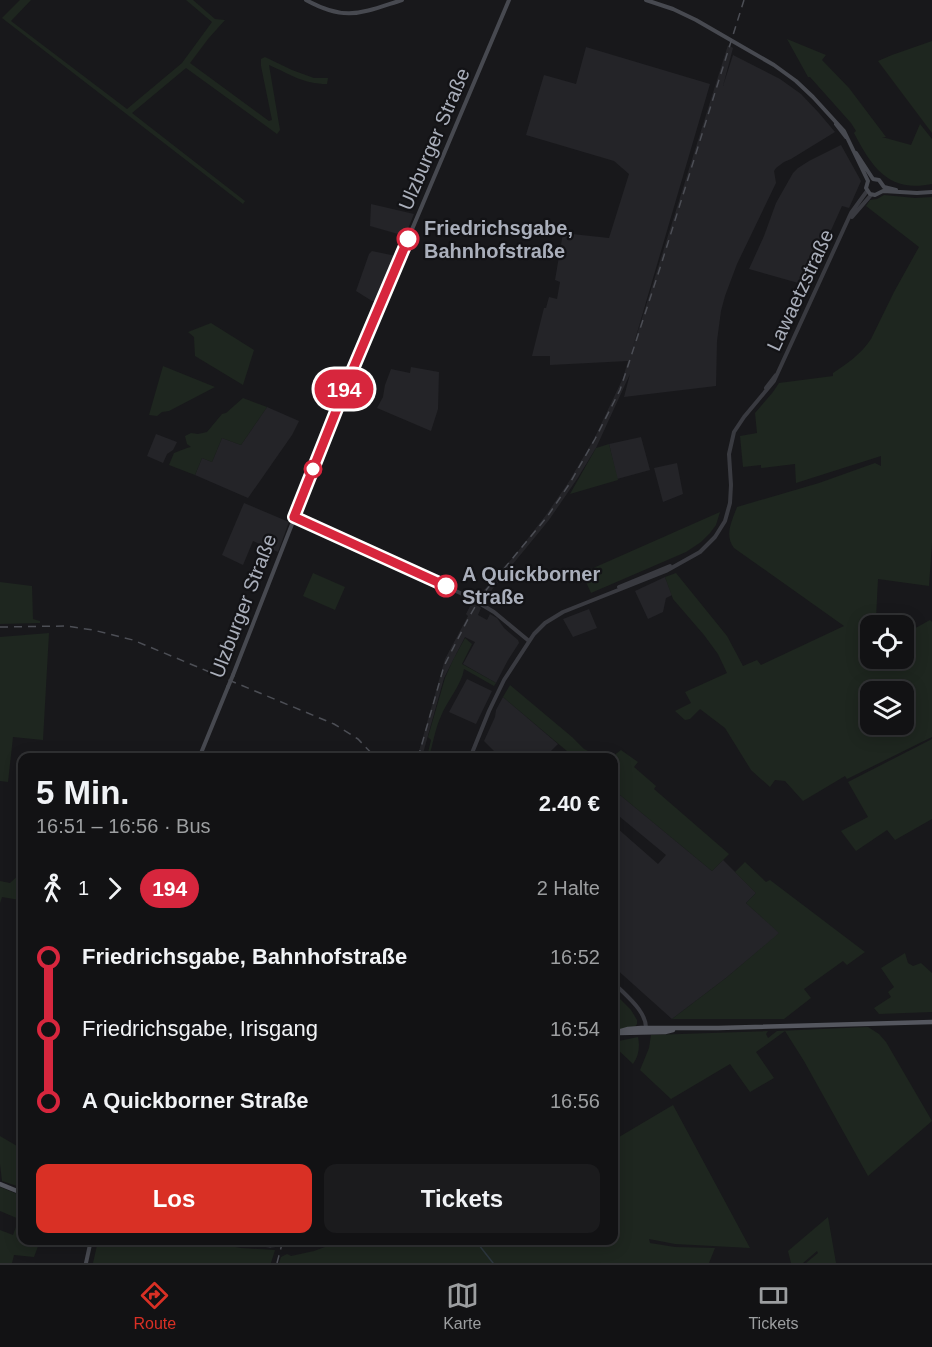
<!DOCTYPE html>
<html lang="de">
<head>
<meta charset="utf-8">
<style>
	:root { --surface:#121214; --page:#1b1b1d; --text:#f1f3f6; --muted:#9c9ea0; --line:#313234; --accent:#d93025 }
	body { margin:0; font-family:Arial,sans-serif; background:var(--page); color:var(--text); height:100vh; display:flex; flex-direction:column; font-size:22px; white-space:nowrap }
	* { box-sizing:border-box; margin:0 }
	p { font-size:20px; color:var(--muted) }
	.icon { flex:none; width:33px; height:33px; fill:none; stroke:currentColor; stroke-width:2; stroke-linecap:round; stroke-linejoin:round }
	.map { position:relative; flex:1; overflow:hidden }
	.side { position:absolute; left:18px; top:753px; width:600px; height:492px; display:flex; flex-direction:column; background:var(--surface); border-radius:12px; box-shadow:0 3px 15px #0003,0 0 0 2px var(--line) }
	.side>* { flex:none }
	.badge { padding:0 12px; border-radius:20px; font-size:21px; line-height:39px }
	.tools { position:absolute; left:860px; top:615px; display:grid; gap:12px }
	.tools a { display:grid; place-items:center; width:54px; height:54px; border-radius:12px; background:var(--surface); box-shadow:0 3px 15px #0003,0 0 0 2px var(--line); font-size:30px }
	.map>.badge { position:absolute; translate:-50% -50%; box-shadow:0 0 0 3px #fff }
	.legs { display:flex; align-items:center; gap:9px; height:66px; padding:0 18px; font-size:20px }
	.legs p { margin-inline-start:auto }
	.summary { display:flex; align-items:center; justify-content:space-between; height:102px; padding:0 18px }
	h1 { font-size:33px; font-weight:800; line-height:45px }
	.action { display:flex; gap:12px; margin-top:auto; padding:12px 18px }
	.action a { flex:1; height:69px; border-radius:12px; background:var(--accent); color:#fff; font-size:24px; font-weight:800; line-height:69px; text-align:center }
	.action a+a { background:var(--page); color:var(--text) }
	ul { padding:0 18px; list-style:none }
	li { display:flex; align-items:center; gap:21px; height:72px; font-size:22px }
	li i { display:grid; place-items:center; width:9px; height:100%; margin:0 8px; background:currentColor }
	li i::after { content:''; width:15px; height:15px; margin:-8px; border:4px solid; border-radius:50%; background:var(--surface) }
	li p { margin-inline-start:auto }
	li:first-child i { background:linear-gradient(#0000 50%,currentColor 0) }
	li:last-child i { background:linear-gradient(currentColor 50%,#0000 0) }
	.tab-bar { display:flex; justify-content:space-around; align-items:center; height:84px; border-top:2px solid var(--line); background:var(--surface); font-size:16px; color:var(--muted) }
	.tab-bar a { display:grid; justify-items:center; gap:3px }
	.tab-bar .current { color:var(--accent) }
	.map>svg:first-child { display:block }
</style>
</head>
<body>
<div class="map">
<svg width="932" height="1263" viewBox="0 0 932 1263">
	<rect width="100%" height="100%" fill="#18181b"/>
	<!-- built -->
	<path fill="#242428" d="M728,45L733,48L723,86L733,55L780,79L801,94L819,113L835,132L791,159L784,162L776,168L774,171L776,183L737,264L725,296L721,311L717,341L716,386L624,397L630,374L596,448L577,479L549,520L494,587L485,600L479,597L484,590L515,555L546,515L568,483L594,439L623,378L628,361L550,365V356H532L544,308H546L549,297L557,299L560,282L555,280L563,233L609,238L629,174L614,161L526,135L544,75L576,84L586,47L710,84L632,350Z
		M841,145L861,181L849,208L842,206L814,268V274L809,286L749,269L764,236L776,203L793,173L798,168L809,161Z
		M371,204L414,214L405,236L370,226Z
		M372,251L396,256L377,301H372L356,291L369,254Z
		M411,367L439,372L438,409L431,431L377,408L383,397L385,385L391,369L410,373Z
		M267,407L299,421L292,435L248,498L195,475L202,458L212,462L222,438L241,445Z
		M156,434L177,442L173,450L167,454L163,463L147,456Z
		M641,437L650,470L617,479L609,444Z
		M677,463L683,494L663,502L654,468Z
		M244,503L289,522L278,552L253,541L243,565L222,555Z
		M665,577L672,595L666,598L663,612L648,619L635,591Z
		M472,602L481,608L478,615L487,620L490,614L497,618L504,628L518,640L519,643L508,660L496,683L463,664L475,642L465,637L444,678L422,757L417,758L445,659L468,616L466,614Z
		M589,609L597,628L573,637L563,619Z
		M467,679L492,691L476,724L449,712Z
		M503,697L558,744L545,757L501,758L484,741L495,717L496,710Z
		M614,790L712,871L723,860L756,893L746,903L780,933L726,978L672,1019L614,967V831L617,828L658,864L666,855L614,812Z"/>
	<!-- green -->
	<path fill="#1e261f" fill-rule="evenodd" d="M20,0H31L11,21L127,109L182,63L212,22L186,0H193L215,19L225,20L208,39L190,63L269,121L272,120L261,66V59L265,57L292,70L314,78H328L327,84C303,84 290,74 269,65L280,130L277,134L186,68L132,113L245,201L243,204L2,18Z
		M787,39L826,55L822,60L849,88L886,137H882L911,145L920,124L932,139V184C888,193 872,167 854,133L856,131L851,123L810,77H808Z
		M932,41V133L878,61L892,55Z
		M884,195L915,198L932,197V543L929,586L878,579L876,618H873L874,625L870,626V658H903V635L930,620L932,622V737L847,779L845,776L803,801L785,781L775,780L770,787L751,770L725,728L700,709L690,719L685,720L675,711L691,703L685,692L727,673L718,654L704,635L673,599L665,577L676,573L727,636L743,666L757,660L761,665L844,626L734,548C724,535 732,521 737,507L819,483L875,463L881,466V456L796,483L795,464L761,468V465L743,467L740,436L757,433L755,413L773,392L779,383L833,376V373C847,364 862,353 871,339L894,292L919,247L866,206L870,200L877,199ZM870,692H903V724H870Z
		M211,323L254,350L243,385L195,356L194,337L188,332Z
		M163,366L215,387L169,411L162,412L157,416L149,415Z
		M243,398L267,407L241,445L222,438L212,462L202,458L195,475L169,465L174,453L187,448L191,447L187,444L185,436L191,433L198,434L207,432L222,414L226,413Z
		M609,444L618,480L570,494L596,448Z
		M720,512L716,525L710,533L701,542L686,552L591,593L582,573Z
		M313,573L345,587L335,610L303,596Z
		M0,582L32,586L33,619L40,621V623L0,624Z
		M49,633L43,740L13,737L8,782L0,781V637Z
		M465,638L472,644L462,664L496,683L494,686L464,669C462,684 447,701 441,716C435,729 433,744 429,757H427L431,740L428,737L445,678L453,660Z
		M510,685L572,737L584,749L600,757H574L503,697Z
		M932,739V819L895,840L887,830L856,851L841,831L868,817L848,782Z
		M621,750L638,762L634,767L656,786L654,789L729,854L712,871L614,790V758L612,757Z
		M745,862L766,882L770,880L865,952L847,965L843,961L804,989L811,998L784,1019H672L726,978L779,933L746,903L756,893L735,872Z
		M22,872V894L20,900L2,897L0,903V881L10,883Z
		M905,953L908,963L913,966L921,963L932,973V1012L879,1014L874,1008L891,997L888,992L894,987L881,968Z
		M614,993L631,1010L637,1020V1024L634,1028L614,1030Z
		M868,1027L879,1034L886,1042L932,1121L868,1176L804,1061L785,1031L756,1052L774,1078L750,1092L730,1064L671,1099L640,1070L649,1048L651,1035L768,1031L766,1034L768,1038L777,1031Z
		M638,1037C640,1046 639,1056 633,1064L614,1046V1042Z
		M673,1105L750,1248L675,1244L649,1239L650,1243L675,1247L715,1248L709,1263H279L281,1257L287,1254L291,1256L314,1251L341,1241L614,1240V1140Z
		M0,1136L22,1149V1158L17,1168L22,1171V1182L17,1186L2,1181L0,1164Z
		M0,1187L22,1196V1240L40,1241L34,1257L14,1255L12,1263H0V1230L13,1235L19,1219L0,1211Z
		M828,1217L836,1263H806L818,1253L817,1251L803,1263H791L788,1251Z
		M178,1241H201L241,1248L275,1250L271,1263H93L98,1241H144V1242L148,1244L150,1241Z"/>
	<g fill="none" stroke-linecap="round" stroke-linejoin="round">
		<!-- stream -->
		<path stroke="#2d373f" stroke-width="1.5" d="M475,1240L493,1263"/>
		<!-- tertiary -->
		<path stroke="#393a40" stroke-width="4" d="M852,217L871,195
			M766,388L776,375
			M294,517L469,597L494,612L529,641
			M292,521L306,525
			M619,587L670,566
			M470,758L489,711L504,680L534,634L545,623L563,612L666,571L700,552L715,537L725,521L730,503L731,485L729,454L734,432L744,417L774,381L851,213L867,191
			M614,983C625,995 647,1011 646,1029"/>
		<!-- secondary -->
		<path stroke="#474950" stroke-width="4" d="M306,0C346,22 361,13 402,0
			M646,0L673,9L696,20L774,65L796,81L813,97L844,131L868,181L866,188L870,194L875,195L883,191L917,193L932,192
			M836,124L846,137
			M856,153L873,179L879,180L884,187L896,190
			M233,675L350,376L509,0
			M199,758L228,687
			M86,1263L91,1240"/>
		<!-- primary -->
		<path stroke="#55575f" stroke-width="4.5" d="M614,1033L628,1029L641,1028H718L932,1022
			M619,1033L665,1032L673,1030
			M0,1184L22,1193
			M223,1240L241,1243L270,1245
			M293,1244L311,1240"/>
		<!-- rail -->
		<path stroke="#4c4e55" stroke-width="1.5" stroke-dasharray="8 6" stroke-linecap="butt" d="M0,627L66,626L93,630L133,640L334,724L358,739L376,758
			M418,758L444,666L468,619L482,595L547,517L570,483L595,439L620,390L661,265L744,0
			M277,1263L283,1240"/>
		<!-- secondary-bridge -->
		<path stroke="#474950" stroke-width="4" d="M228,687L233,675"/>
		<!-- primary-bridge -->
		<path stroke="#55575f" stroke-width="4.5" d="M270,1245L293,1244"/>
	</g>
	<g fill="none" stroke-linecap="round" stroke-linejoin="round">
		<!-- line-1 casing -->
		<g stroke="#fff" stroke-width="14">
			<path id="line-1" d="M408,239L350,376L294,517L446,586"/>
		</g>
		<!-- line-1 -->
		<use href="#line-1" stroke="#d7263d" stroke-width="9"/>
	</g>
	<!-- markers -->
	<g fill="#fff" stroke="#d7263d" stroke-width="3">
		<circle cx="408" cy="239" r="10"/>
		<circle cx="313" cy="469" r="8"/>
		<circle cx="446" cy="586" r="10"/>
	</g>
	<g text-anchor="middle" stroke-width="4.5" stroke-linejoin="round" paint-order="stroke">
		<!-- street labels -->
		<g font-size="20" fill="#aaafbb" stroke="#131316">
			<text transform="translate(434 139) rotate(-67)" y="7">Ulzburger Straße</text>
			<text transform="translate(800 290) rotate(-65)" y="7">Lawaetzstraße</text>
			<text transform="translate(243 606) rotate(-69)" y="7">Ulzburger Straße</text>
		</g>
		<!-- stop labels -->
		<g font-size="20" font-weight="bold" fill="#aaafbb" stroke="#131316" text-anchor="start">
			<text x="424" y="235">Friedrichsgabe,<tspan x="424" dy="23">Bahnhofstraße</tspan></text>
			<text x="462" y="581">A Quickborner<tspan x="462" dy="23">Straße</tspan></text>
		</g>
	</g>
</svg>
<div class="tools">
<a><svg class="icon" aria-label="locate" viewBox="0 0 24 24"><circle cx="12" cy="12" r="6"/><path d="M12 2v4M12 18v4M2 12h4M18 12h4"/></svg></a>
<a><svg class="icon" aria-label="layers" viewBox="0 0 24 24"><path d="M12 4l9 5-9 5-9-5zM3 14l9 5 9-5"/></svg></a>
</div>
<b class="badge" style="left:344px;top:389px;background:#d7263d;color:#fff">194</b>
<section class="side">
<div class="summary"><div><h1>5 Min.</h1><p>16:51 – 16:56 · Bus</p></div><b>2.40 €</b></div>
<div class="legs"><svg class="icon" aria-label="walk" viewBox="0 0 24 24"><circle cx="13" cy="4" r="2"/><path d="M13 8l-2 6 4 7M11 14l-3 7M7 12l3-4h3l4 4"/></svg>1<svg class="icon" aria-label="forward" viewBox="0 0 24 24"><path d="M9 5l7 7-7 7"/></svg><b class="badge" style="background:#d7263d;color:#fff">194</b><p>2 Halte</p></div>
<ul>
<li><i style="color:#d7263d"></i><b>Friedrichsgabe, Bahnhofstraße</b><p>16:52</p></li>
<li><i style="color:#d7263d"></i><span>Friedrichsgabe, Irisgang</span><p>16:54</p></li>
<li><i style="color:#d7263d"></i><b>A Quickborner Straße</b><p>16:56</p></li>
</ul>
<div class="action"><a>Los</a><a>Tickets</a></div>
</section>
</div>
<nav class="tab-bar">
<a class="current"><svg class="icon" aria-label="directions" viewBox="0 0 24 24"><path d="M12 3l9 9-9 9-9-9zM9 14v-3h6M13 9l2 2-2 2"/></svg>Route</a>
<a><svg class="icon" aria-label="map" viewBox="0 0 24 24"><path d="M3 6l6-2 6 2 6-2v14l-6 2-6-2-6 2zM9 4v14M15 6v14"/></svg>Karte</a>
<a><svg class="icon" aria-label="tickets" viewBox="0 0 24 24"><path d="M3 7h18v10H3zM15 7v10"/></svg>Tickets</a>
</nav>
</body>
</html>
